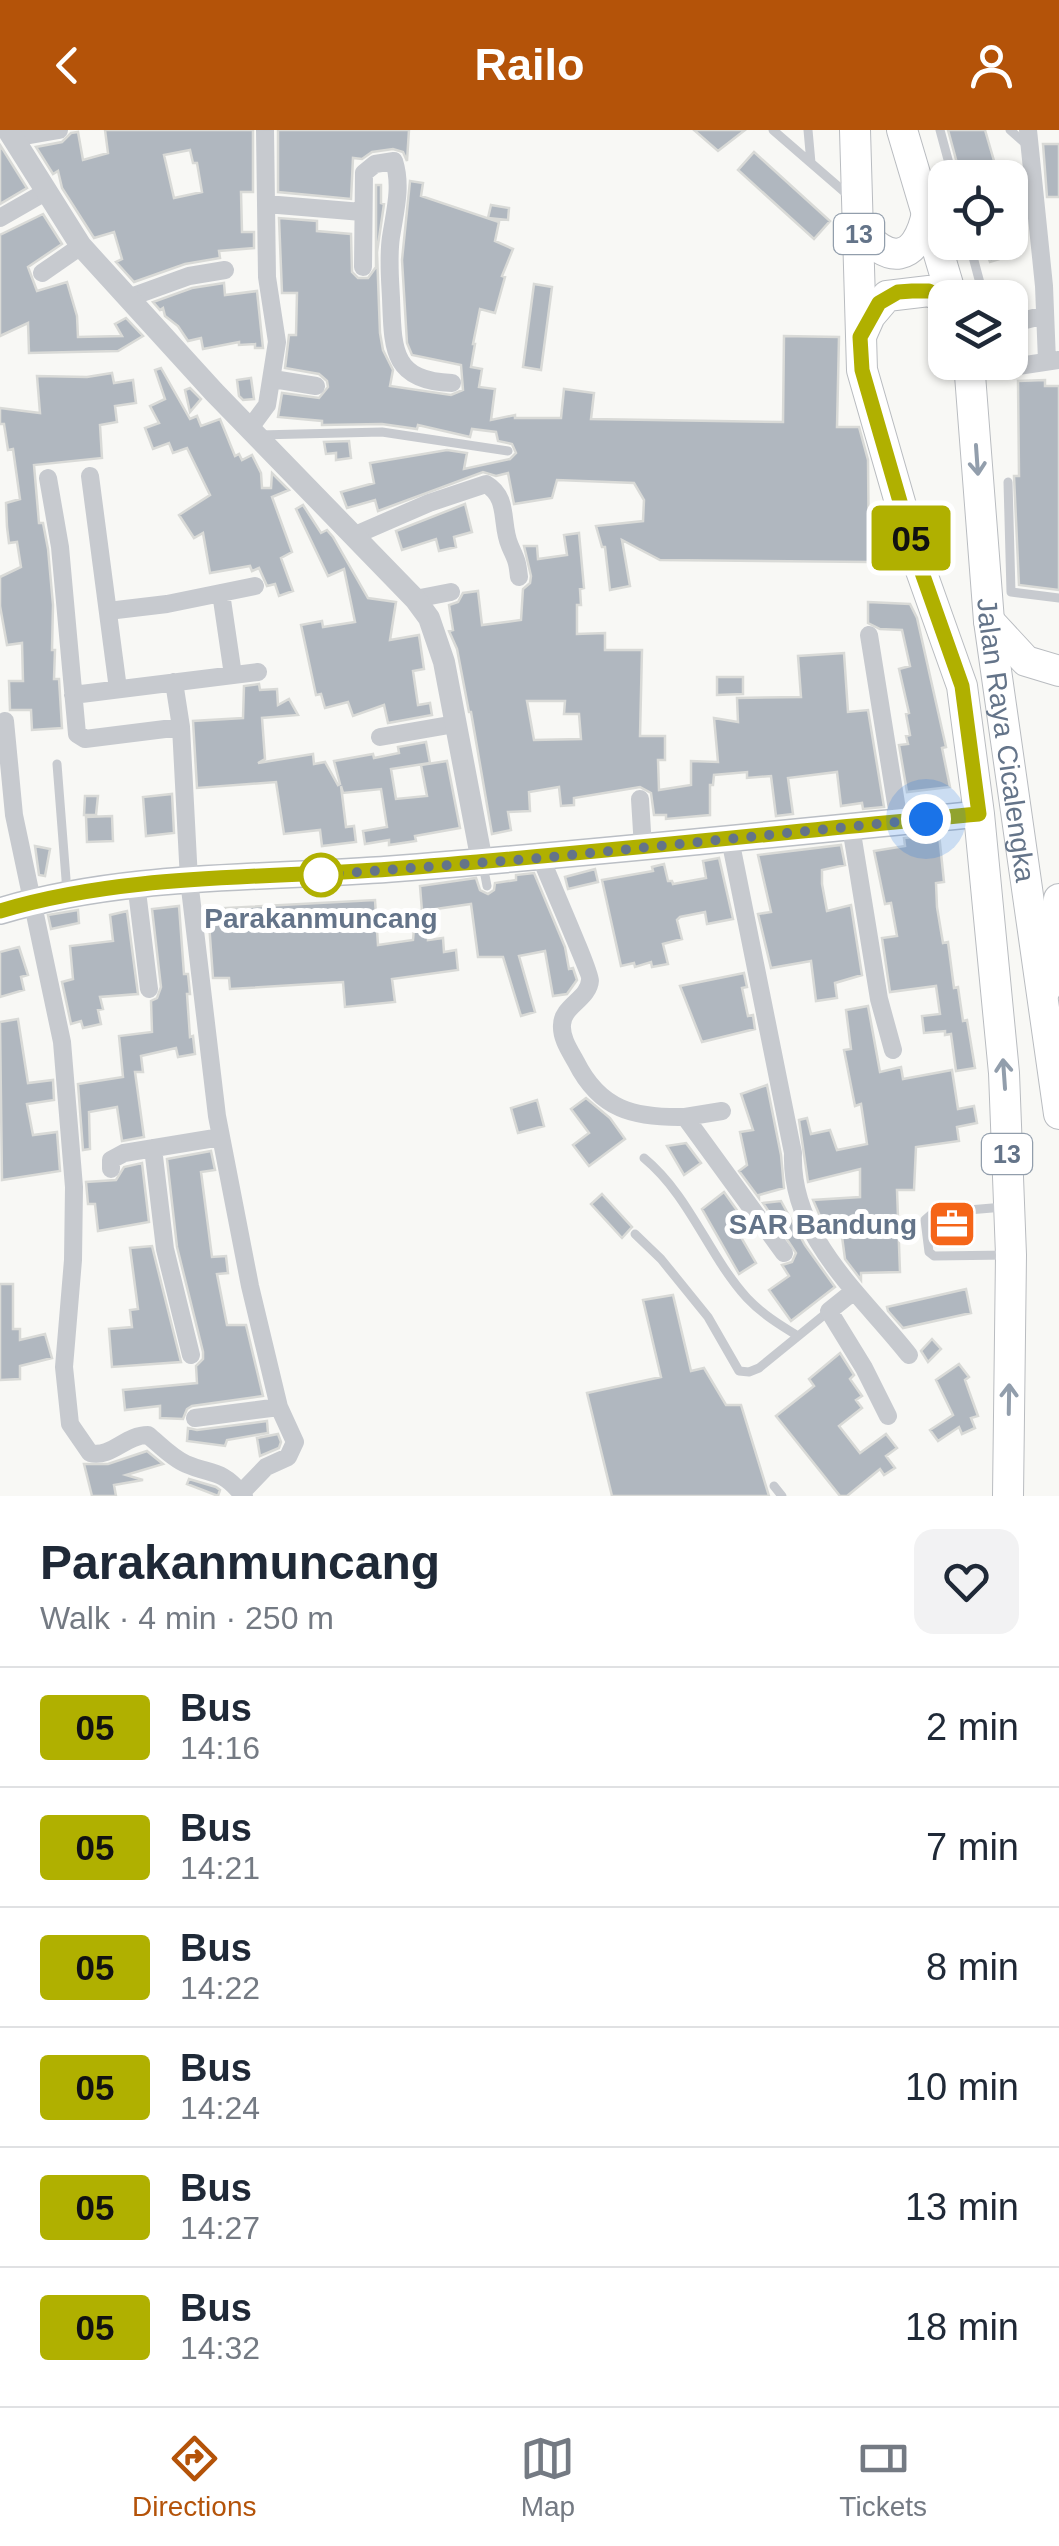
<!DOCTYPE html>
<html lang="en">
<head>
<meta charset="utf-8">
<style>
	:root { --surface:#fff; --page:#f2f2f3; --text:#1f2937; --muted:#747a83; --line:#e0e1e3; --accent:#b45309 }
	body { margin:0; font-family:Arial,sans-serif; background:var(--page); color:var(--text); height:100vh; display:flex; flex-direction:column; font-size:38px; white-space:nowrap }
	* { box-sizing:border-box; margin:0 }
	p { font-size:32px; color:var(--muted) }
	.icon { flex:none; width:55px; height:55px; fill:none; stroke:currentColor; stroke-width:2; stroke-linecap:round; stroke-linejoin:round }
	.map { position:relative; height:1366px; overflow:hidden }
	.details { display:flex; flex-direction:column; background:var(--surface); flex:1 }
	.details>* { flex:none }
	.badge { padding:0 20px; border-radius:8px; font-size:35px; line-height:65px }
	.controls { position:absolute; left:928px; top:30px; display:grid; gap:20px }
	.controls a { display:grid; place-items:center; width:100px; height:100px; border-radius:20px; background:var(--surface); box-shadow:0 2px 8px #0004; font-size:50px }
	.you { position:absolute; width:50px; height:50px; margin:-25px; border:8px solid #fff; border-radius:50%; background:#1a73e8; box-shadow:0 0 0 15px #1a73e833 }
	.map>.badge { position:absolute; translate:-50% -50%; box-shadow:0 0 0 5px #fff }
	.round { display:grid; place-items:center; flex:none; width:105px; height:105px; border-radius:20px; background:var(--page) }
	.summary { display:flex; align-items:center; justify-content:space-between; height:170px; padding:0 40px }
	h1 { font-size:48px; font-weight:600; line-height:75px }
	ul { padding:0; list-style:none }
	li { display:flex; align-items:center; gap:30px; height:120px; padding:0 40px; border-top:2px solid var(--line) }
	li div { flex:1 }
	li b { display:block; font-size:38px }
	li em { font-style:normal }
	li .badge { min-width:110px; font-weight:700; text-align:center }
	header { display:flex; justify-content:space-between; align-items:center; height:130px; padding:0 40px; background:var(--accent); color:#fff; font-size:45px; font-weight:600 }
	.tab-bar { display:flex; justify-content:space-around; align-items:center; height:140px; border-top:2px solid var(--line); background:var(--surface); font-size:28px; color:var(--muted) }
	.tab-bar a { display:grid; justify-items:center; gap:5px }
	.tab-bar .active { color:var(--accent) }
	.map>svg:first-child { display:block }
</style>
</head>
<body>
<header><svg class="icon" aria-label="back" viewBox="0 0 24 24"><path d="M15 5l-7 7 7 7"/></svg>Railo<svg class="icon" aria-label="person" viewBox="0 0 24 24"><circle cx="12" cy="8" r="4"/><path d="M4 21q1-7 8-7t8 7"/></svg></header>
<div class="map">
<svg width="1059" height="1366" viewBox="0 0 1059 1366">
	<rect width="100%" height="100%" fill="#f8f8f5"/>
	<!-- building -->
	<path fill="#b0b7bf" stroke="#d9dad7" stroke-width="2.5" fill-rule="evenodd" d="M105,0H253V62H241L242,102H254V118L219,121L220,128L185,134L134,152L116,132L122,129L114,102L94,108L62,58L58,41L53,44L36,17L62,12L71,3L78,2L83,30L108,23ZM190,20L193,33H197L202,62L174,68L164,25Z
		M278,0H409L407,31L403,22L393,19L372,22L362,29L353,28L351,69L278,62Z
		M694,0H745L718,21Z
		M948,0H985L999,48H961Z
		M1043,14H1059V67H1047Z
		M0,15L27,58L0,74Z
		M754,22L830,91L814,109L738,40Z
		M410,51L423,53L421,66L499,92L495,111L513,119L502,146L505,147L495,183L480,179L473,214H475L471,237L482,239L479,257L495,259L491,290L515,285V288H561L564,259L594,263L591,289L783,292L784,206L839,207L837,297H859L868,330L869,432L660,430L622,410L630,456L610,460L605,417H602L596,396L643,391L644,370L634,353L557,350L552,368L514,374L508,343L496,346L483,342L378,381L375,370L347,378L341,362L374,353L370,333L447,320L467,323L464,339L510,329L516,323L512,314L498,311L496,302L472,299L470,307L418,295L417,299L382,294L322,295V291L278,287L282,263L319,268L328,257L327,251L319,244L285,238L289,205H296L297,163H282L279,88L317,91V101L351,104L352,142L358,148H368L376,137V55H381V73L384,74L377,122L380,203L383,220L393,240L390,256L451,265L463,260L461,235L412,225L407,213L402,130Z
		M491,75L509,78L508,90L488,88Z
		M43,84L62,114L28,137L37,161L67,152L77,186L78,207L122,206L115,194L126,188L143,206L118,221L29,223L28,193L0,206V105Z
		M983,112H1017L1019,123L990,132Z
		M224,153L225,165L257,161L263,218H255V214L239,215V212L203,219L201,208L188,211L178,196L165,186L163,178L160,180L153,172L192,158Z
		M534,154L552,157L541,240L523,237Z
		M161,238L190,289L197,286L201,296L220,289L235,326L239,324L242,330L252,325L261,343L262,358H271L272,343L289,360L272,367L292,422L281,428L293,461L279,466L275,454L267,456L259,438L252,441L250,436L210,443L203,403L194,408L179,385L210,365L187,318L173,323L169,313L153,319L145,298L159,293L150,276L165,269L155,240Z
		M112,243L114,253L133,250L136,273L115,276L117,292L100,295L102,328L34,335L39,393H43L48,419L53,475L52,520H55L54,549H59L62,598L32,600L31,580H10L9,551H23L22,513L7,515L0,476V447L21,437L17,412L9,413L7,397L6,373L20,369L13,319L8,320L4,294H0V278L40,283L37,246L87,247Z
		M251,248L254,269L243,270L239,266L237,250Z
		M1045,250V256H1059V460L1019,455L1014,346H1019L1018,251Z
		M190,258L201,269L190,282L185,260Z
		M349,311L351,328L336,330V323L326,324L324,312Z
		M465,374L472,402L454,407L456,417L439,421L436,409L402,420L396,401Z
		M303,375L321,403L327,400L333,407L368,468L396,472L390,510L419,505L424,539L413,541L418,575L430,573L432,585L388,593L384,575L353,586L348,572L325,578L321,564L316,565L301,495L322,491L323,497L355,492L344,439L328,446L296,379Z
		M579,403L584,458L580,459L581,475H577V504L605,503V520H642L640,606H665V630H658L659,660L691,655V631L718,632L714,588L738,592L737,568L801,567L798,526L844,523L848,582L868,580L884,677L863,679L862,673L841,676L837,642L788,648L793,684L776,686L771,646L747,648V642L714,645L713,655H710V685L666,689V685H654L651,663L640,657L574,668V675L561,676L559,657L529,662L530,681L508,682L511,700L492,704L471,582H469L457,519L449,501L453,500L449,475L458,472L463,463L478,461L482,495L521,490L523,459L530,453L531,446L524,416H537L538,429L567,425L564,405ZM527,571H565L564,584H579L581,609L534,610Z
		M868,472L910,474L917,488L946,617L942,618L950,657L907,662L899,615L908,614L906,606L910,605L906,584L909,583L899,539L910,536L902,500L880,499L868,493Z
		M717,547H743V564L717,565Z
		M259,554L260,560L277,559L278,575L289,569L298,585L262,588L265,629L258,633L313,624L314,634L325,632L338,655L340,654L334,631L373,624L374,628L399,623L398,617L426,612L430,633L391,639L396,669L427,666L421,635L447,631L460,698L415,706L416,711L389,715V710L365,714L363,701L387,697L381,659L343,663L341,656L346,697L354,696L356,712L322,716L320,700L284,704L276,652L197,658L193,591L243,588L244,556Z
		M172,664L174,703L146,706L143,667Z
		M85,666H98L96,685H84Z
		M112,686L113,711L87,712L86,687Z
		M939,704L944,752L936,753L937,777L943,813L948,812L954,858L958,857L963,891L967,890L975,938L956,941L951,904L945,905V901L924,903L922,886L940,884L936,856L890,862L882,808L897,806L891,773L885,774L874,721L905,716L904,708Z
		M841,715L845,735L822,740V754L827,781L851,775L862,845L835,853L837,868L816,871L811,831L771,838L758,784L771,782L758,725Z
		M35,716L50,719L45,746L39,745Z
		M719,728L733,789L707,794L705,782L680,787L677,790L682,809L663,814L668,834L652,837L651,832L635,837L634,833L621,836L602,750L653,741L652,737L664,734L668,751H672L673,754L706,748L703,731Z
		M595,739L598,752L568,759L565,747Z
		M534,743L565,817L569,839L573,838L577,850L567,864L553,866L545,821L519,826L535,882L521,886L503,827H478L471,774L422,781L420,756L476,748L480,760L488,764L494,760L495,753L516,750V745Z
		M375,770L378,815L413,810L415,787L429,788L428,810L443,808L444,822L456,820L458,840L392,849L395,872L345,877L343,852L230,859L229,848H213L208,779Z
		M179,776L184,844H188L190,864H187L190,907L193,906L195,924L178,927L176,918L141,926L143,942H135L144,1007L122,1011L117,977L89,982L90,1019L83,1020L78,954L123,947L119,906L152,902L151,871L157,868L161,857L152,779Z
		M78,780L79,793L51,799L48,785Z
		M127,781L138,864L100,867L103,879L98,880L101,894L83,898L81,891L71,894L62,852L73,849L70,816L113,811L110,785Z
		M19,817L28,845L21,847L24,860L0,867V822Z
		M744,843L747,857L742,858L748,886L753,885L755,899L702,912L680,856Z
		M868,876L880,942L901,937L903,949L952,940L958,979L974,976L977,993L957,997L959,1011L916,1017L914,1060H897L900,1142L861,1143V1150L845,1129L841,1099L826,1100L813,1070L860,1067V1039L808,1052L799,990L807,988L811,1004L830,1000L837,1020L867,1014L861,974L855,976L844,920L851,919L846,880Z
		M18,889L28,953L53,950L54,970L27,974L33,1005L57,1002L60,1041L2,1050L0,892Z
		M767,955L781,1025L784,1058L759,1065V1068L739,1041L747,1035L740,1002L753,1000L741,964Z
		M586,968L610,988L625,1009L589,1036L573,1015L589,1003L571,979Z
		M537,970L544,996L518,1003L511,978Z
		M686,1013L701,1033L684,1045L667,1016Z
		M211,1021L215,1040L201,1042L212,1127L226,1126L228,1143L217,1144L227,1195H246L263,1266L192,1276L187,1279L183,1289L160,1288V1276L125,1280L123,1260L197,1253L196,1236L203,1229V1222L177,1117L167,1029Z
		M142,1033L149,1092L98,1101L95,1074H88L86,1052L116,1050L124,1037Z
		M724,1062L751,1100L741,1107L756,1133L739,1144L702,1079Z
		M602,1064L632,1097L622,1108L591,1074Z
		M781,1071L805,1115L835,1157L791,1191L769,1160L789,1146L782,1135L792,1132L796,1123L763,1073Z
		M152,1116L181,1232L112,1237L109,1199L132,1197L130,1180L138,1179L130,1118Z
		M0,1154H13V1199H20V1210L45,1204L52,1228L20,1236V1249L0,1250Z
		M966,1159L971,1183L903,1198L888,1181L887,1177Z
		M673,1165L691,1241L704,1238L726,1275H741L769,1366H612L587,1263L661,1247L643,1170Z
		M932,1209L941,1219L928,1232L921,1221Z
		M840,1223L854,1245L850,1249L862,1266L856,1270L862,1278L839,1296L860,1323L886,1304L897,1318L886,1326L895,1338L884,1345L880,1339L847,1366H840L776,1286L814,1256L809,1249Z
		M959,1234L969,1247L965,1250L978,1286L971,1288L975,1298L962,1304L959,1297L938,1311L930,1300L953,1285L936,1250Z
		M267,1291L268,1303L227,1310L225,1316L187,1311L188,1298L197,1300Z
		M278,1304L281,1312L279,1318L260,1326L257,1308Z
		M147,1321L163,1334L126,1345L143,1350L114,1355L116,1366H92L84,1334H108Z
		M189,1349L216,1357L220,1360L218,1366L187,1354Z"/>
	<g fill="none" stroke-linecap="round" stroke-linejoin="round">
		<!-- secondary casing -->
		<g stroke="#bbbfc5" stroke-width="28">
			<path id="secondary" d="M0,781C127,743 260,749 391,739C587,724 783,703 979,684"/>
		</g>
		<!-- primary casing -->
		<g stroke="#babdc2" stroke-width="32">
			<path id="primary" d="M1045,860L1059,769"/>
		</g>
		<!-- trunk casing -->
		<g stroke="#b9bcc0" stroke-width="32">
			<g id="trunk">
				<path d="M855,0L862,240L914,421L962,556L979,684L1004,943L1011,1125L1008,1366"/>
				<path d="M902,0L952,168"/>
				<path d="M859,97C887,136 917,133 927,83"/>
				<path d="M862,204L870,186L887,166L929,161L945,168"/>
				<path id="s1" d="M969,232L989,491L1059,984"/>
				<path d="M989,491L1026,531L1059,541"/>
			</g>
		</g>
		<!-- service -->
		<path stroke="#c7cacf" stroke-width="9" d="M773,0L811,33
			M808,0L811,33L848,65
			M940,0L953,48
			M1010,0L1027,15
			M969,112L984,168
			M259,305L382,302L508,321
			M1008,352L1011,462L1059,468
			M57,634L67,762
			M483,735L487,756
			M644,1028C690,1066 708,1125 747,1168C762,1184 780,1195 798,1206
			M1004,1077L933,1083L925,1090L929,1122L934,1126L1008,1125
			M635,1104L661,1129L708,1187L739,1241L749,1242L759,1238L829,1181
			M774,1356L782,1366"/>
		<!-- minor -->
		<path stroke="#c7cacf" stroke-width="18" d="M1028,0L1044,156L1047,231
			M13,8L59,0
			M266,74L362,82
			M0,88L47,61
			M363,137L364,43L375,34L394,31C402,56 395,81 391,107C388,127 390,148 391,168C393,218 391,251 452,253
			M42,143L81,116
			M128,168L189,146L225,140
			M1010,194L1045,185
			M971,243L1059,230
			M273,249L316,256
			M250,298L267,275L277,212L267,147L265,0
			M90,346L118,559
			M48,348L60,417L77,604L85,609L181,597
			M353,406L429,373L486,354C510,368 500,394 510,416C516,430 517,429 519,447
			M221,463L233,545
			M415,469L451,462
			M108,481L167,474L255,456
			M869,505L899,692
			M174,552L181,597L189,750L217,986L250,1156L279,1277L295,1312L288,1327L266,1337L241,1363L244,1366
			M73,565L258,542
			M5,591L14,685L62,912L74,1057L73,1130L64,1237L70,1294L90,1323C112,1328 125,1305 148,1305C160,1315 172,1328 186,1334C212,1345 221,1339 241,1363
			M380,607L455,594
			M640,669L643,718
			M851,697L879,869L893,920
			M730,709L793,1023C790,1107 861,1164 909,1225
			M541,728C547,744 591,844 590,850C589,869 562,876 562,895C561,908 570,921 576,932C600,980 634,988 685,987L784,1123
			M136,753L149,859
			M685,987L722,981
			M153,1018L165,1119L191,1225
			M111,1039V1030L124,1023L221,1007
			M854,1161L829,1181L864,1238L888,1286
			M195,1288L279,1277"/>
		<!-- tertiary -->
		<path stroke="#c7cacf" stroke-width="22" d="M8,0L81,116L214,262L415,469L429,488L444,532L482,732"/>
		<!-- secondary -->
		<use href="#secondary" stroke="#fff" stroke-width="25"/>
		<!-- primary -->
		<use href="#primary" stroke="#fff" stroke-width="30"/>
		<!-- trunk -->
		<use href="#trunk" stroke="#fff" stroke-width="30"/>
	</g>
	<!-- one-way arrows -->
	<defs><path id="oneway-shaft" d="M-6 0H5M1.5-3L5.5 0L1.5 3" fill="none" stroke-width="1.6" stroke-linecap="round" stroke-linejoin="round" transform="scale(2.5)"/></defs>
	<g stroke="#929eac">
		<use href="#oneway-shaft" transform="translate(977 330) rotate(86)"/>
		<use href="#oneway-shaft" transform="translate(1004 944) rotate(-94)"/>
		<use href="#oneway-shaft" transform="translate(1009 1269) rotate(-89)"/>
	</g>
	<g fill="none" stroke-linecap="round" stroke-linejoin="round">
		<!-- line casing -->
		<g stroke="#fff" stroke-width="22">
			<path id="line" d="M0,781C127,743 260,749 391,739C587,724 783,702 979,684L962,556L914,420L862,240L860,207L879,173L898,162L912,161H929L945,168"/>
		</g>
		<!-- line -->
		<use href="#line" stroke="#b0b000" stroke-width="15"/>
		<!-- walk -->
		<path stroke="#647489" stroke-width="10" stroke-dasharray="0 18" d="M321,745L541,728L926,689"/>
	</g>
	<!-- icons -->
	<defs>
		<g id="office-square" transform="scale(2.5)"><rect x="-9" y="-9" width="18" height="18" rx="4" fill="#f56518" stroke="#fff"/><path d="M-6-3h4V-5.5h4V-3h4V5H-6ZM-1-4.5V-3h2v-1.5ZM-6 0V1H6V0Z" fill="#fff"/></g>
	</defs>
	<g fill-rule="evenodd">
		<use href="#office-square" x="952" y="1094"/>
	</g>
	<!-- markers -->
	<circle fill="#fff" stroke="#b0b000" stroke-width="5" cx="321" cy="745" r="20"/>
	<g text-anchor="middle" stroke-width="10" stroke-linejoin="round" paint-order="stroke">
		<!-- shield labels -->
		<g fill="#fff" stroke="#929eac" stroke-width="2.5">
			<rect x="834" y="84" width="50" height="40" rx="8"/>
			<rect x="982" y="1004" width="50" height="40" rx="8"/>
		</g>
		<g font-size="25" font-weight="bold" fill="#647489">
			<text x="859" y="113">13</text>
			<text x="1007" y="1033">13</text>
		</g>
		<!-- street labels -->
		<g font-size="28" fill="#647489" stroke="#fff">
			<text dy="10" stroke="none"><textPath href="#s1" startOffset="380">Jalan Raya Cicalengka</textPath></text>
		</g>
		<!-- stop labels -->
		<g font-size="28" font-weight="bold" fill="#647489" stroke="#fff">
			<text x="321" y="798">Parakanmuncang</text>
		</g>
		<!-- poi labels -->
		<g font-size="28" font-weight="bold" fill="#647489" stroke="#fff" text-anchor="end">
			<text x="917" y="1104">SAR Bandung</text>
		</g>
	</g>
</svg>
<div class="controls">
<a><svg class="icon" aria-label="locate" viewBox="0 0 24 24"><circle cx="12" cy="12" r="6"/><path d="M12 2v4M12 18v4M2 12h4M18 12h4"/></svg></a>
<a><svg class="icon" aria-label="layers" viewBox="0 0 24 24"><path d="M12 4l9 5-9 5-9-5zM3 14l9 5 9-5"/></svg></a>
</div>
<div class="you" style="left:926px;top:689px"></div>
<b class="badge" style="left:911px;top:408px;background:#b0b000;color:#111">05</b>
</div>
<section class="details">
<div class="summary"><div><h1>Parakanmuncang</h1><p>Walk · 4 min · 250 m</p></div><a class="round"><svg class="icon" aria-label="heart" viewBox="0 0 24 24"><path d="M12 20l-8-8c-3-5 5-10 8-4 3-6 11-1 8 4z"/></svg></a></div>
<ul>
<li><span class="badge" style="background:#b0b000;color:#111">05</span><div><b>Bus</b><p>14:16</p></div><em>2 min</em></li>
<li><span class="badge" style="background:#b0b000;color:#111">05</span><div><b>Bus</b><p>14:21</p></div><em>7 min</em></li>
<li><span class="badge" style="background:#b0b000;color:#111">05</span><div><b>Bus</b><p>14:22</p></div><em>8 min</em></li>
<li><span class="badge" style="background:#b0b000;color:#111">05</span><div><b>Bus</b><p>14:24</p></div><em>10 min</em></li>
<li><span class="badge" style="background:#b0b000;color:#111">05</span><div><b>Bus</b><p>14:27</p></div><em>13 min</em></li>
<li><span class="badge" style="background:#b0b000;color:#111">05</span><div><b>Bus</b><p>14:32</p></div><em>18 min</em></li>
</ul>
</section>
<nav class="tab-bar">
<a class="active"><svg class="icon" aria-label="directions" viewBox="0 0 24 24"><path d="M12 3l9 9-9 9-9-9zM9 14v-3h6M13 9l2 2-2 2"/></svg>Directions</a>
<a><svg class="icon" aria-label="map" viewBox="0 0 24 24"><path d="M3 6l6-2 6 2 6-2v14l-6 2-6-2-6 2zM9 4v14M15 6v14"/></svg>Map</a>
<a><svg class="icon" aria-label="tickets" viewBox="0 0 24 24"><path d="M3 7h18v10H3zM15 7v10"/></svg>Tickets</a>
</nav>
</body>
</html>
